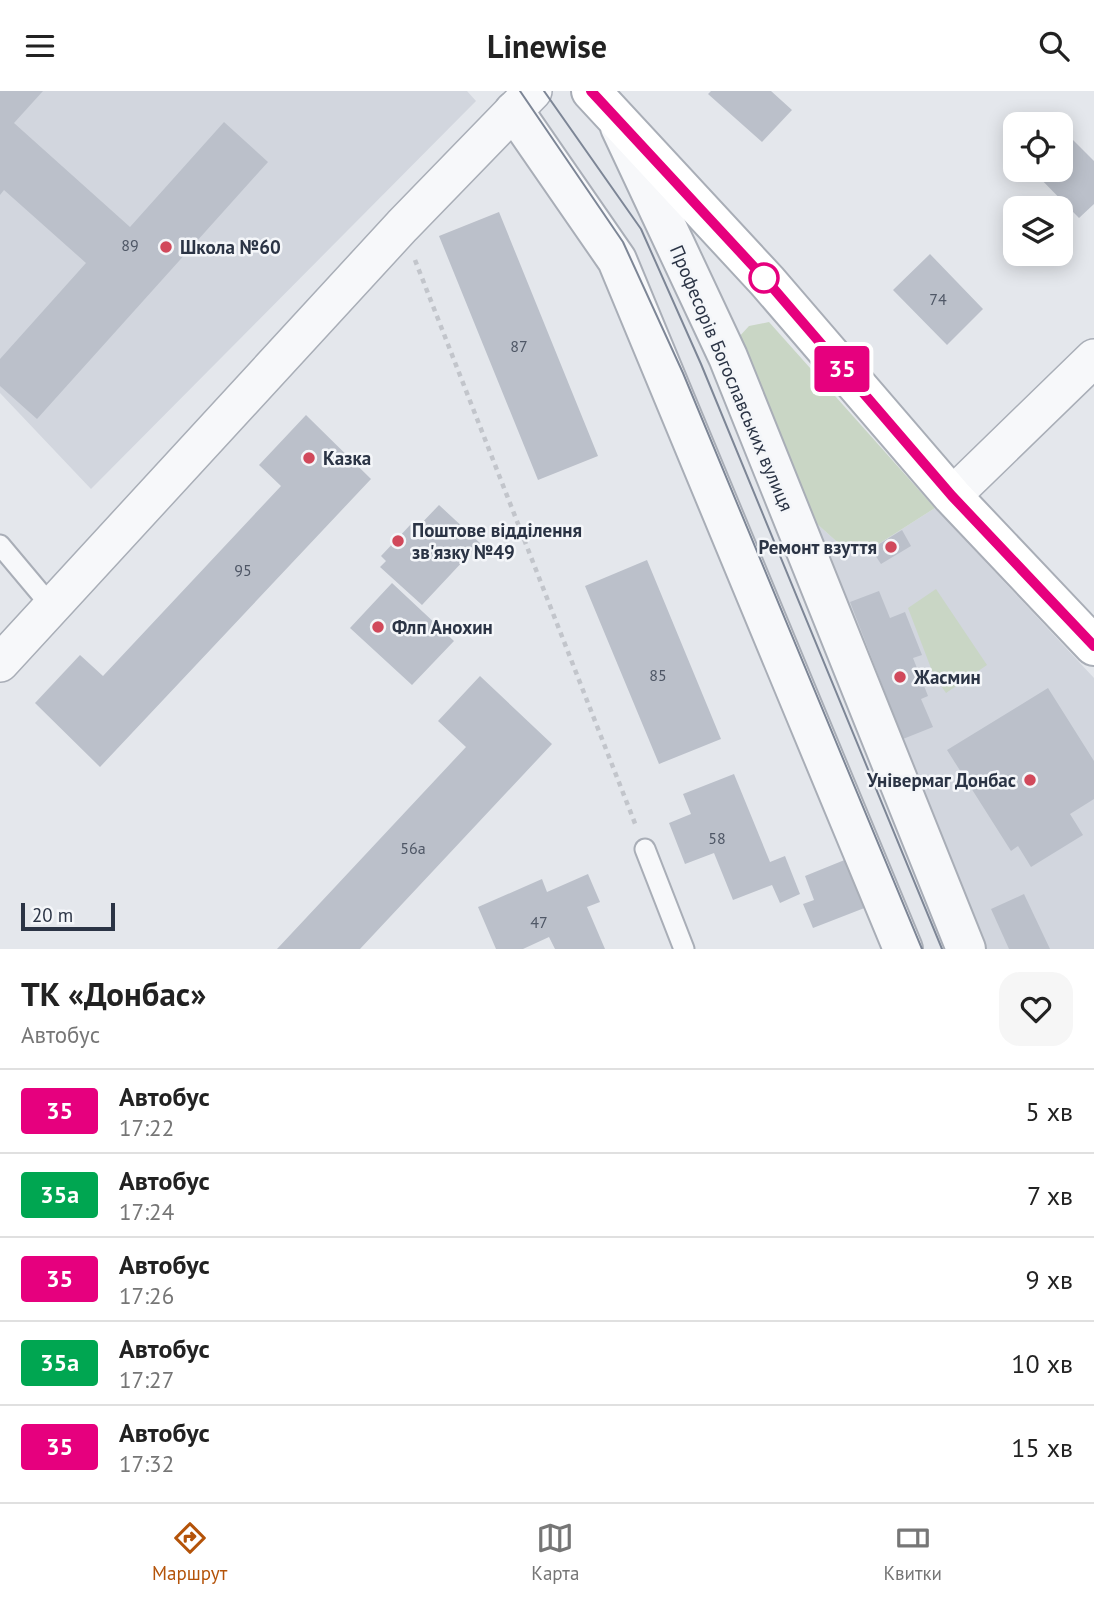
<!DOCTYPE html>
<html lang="uk">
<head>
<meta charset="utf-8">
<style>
	:root { --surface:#fff; --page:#f6f6f6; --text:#222; --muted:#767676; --line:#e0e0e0; --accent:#b45309 }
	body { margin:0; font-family:"PT Sans",sans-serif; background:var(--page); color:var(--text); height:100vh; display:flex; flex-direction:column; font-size:26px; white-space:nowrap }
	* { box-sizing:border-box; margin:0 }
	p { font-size:23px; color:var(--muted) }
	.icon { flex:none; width:38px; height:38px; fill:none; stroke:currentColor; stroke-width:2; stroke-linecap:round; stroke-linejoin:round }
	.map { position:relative; height:858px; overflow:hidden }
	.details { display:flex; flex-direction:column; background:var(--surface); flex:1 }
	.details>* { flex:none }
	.badge { padding:0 14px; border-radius:5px; font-size:24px; line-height:46px }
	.buttons { position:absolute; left:1003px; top:21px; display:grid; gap:14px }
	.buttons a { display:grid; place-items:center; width:70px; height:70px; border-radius:14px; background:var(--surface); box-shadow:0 4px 18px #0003; font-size:35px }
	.scale { position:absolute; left:21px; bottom:18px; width:94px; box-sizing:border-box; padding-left:7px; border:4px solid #2b3445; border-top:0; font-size:19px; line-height:24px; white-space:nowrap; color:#2b3445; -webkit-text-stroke:5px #f4f6f9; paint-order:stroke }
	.map>.badge { position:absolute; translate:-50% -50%; box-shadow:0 0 0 4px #fff }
	.round { display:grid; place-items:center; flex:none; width:74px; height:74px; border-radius:21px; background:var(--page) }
	.overview { display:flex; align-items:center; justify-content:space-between; height:119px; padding:0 21px }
	h1 { font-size:33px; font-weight:800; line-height:52px }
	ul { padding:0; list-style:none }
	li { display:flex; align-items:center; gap:21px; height:84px; padding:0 21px; border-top:2px solid var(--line) }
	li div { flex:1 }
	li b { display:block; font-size:26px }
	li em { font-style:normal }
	li .badge { min-width:77px; font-weight:700; text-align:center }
	header { display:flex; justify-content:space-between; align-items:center; height:91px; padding:0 21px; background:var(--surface); font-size:32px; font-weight:800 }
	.menu { display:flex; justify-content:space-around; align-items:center; height:98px; border-top:2px solid var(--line); background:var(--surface); font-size:19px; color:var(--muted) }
	.menu a { display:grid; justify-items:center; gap:4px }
	.menu .selected { color:var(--accent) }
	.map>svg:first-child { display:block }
</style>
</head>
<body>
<header><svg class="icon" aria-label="menu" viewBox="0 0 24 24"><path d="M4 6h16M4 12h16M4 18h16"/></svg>Linewise<svg class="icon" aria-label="search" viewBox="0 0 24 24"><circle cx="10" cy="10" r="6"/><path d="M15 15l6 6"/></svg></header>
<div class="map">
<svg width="1094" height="858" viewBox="0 0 1094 858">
	<rect width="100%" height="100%" fill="#e4e7ec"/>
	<!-- built -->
	<path fill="#d2d6de" d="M0,0H467L476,10L91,398L0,302Z
		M935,417L1094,587V858H983L816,432L845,458L866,461Z"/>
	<!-- green -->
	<path fill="#c9d6c5" d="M769,231L935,417L866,461L845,458L816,432L737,248L749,235Z
		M936,498L987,574L946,602L934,585L908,517Z"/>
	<!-- building -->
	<path fill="#bbc0ca" d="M0,0H43L14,32L130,136L224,31L268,71L37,328L0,295V268L86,172L4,99L0,104Z
		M711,0H771L792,19L762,51L708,3Z
		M1062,38L1094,70V113L1079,127L1032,79H1060Z
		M499,121L598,365L538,389L439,145Z
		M930,163L983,218L947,254L893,199Z
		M306,324L371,388L100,676L35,612L80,564L103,585L281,395L259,374Z
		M439,414L480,452L422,514L380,476L386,470L381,465L412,432L417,437Z
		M902,439L911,455L881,473L871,458Z
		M647,469L721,648L659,673L585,495Z
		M392,492L454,550L412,594L350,537Z
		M879,500L890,527L905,521L922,564L913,567L928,605L921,608L933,636L903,648L850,511Z
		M480,585L552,653L360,858H277L466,656L438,630Z
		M1048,597L1094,670V708L1070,723L1083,744L1031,776L1018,755L1011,760L947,659Z
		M734,683L770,771L785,765L800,803L780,812L772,794L733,809L714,762L685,773L669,732L691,723L683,703Z
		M847,768L867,816L813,837L803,813L814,809L805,785Z
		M588,783L600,811L587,816L605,858H555L549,846L523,858H496L478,816L542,788L547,801Z
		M1024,803L1050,858H1009L991,818Z"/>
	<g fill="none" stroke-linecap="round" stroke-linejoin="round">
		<!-- service casing -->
		<g stroke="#a9aeb7" stroke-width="23">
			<path id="service" d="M0,454L52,516
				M645,758L684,858"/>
		</g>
		<!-- minor casing -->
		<g stroke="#a9aeb7" stroke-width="40">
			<path id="minor" d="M952,405L1094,267
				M0,572L402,135L533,0"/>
		</g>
		<!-- tertiary casing -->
		<g stroke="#a9aeb7" stroke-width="42">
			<path id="tertiary" d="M514,20L617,169L903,858
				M620,36L728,266L966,858"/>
		</g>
		<!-- secondary casing -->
		<g stroke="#a9aeb7" stroke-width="42">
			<path id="secondary" d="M591,0L767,190L952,405L1094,555"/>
		</g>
		<!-- path -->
		<path stroke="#c2c5cb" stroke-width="4.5" stroke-dasharray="5 5" stroke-linecap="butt" d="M415,169L636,735"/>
		<!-- service -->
		<use href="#service" stroke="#f7f8fa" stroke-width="19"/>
		<!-- minor -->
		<use href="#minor" stroke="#f7f8fa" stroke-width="37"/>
		<!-- tertiary -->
		<use href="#tertiary" stroke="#f7f8fa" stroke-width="38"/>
		<!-- secondary -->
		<use href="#secondary" stroke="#fff" stroke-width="38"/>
		<!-- tram -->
		<path stroke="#7d8696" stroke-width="2" d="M520,0L623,151L683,282L922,858
			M544,0L641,138L701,273L942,858"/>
	</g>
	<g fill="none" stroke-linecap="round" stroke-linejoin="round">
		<!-- line casing -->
		<g stroke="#fff" stroke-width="16">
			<path id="line" d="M591,0L767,190L952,405L1094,555"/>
		</g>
		<!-- line -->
		<use href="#line" stroke="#e6007e" stroke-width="10"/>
	</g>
	<!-- markers -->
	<g fill="#d1495b" stroke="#f4f6f9" stroke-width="2.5">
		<circle cx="166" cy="156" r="7"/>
		<circle cx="309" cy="367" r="7"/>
		<circle cx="398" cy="450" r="7"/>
		<circle cx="891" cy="456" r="7"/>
		<circle cx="378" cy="536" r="7"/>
		<circle cx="900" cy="586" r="7"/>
		<circle cx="1030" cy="689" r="7"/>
	</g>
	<circle fill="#fff" stroke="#e6007e" stroke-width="3.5" cx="764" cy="187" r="14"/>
	<g text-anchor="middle" stroke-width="5" stroke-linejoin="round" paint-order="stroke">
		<!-- number labels -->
		<g font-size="16" fill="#4f5766">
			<text x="130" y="160">89</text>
			<text x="938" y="214">74</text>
			<text x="519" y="261">87</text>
			<text x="243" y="485">95</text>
			<text x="658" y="590">85</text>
			<text x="717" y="753">58</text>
			<text x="413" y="763">56а</text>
			<text x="539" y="837">47</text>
		</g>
		<!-- poi labels -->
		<g font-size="19" font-weight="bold" fill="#2b3445" stroke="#f4f6f9" text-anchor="start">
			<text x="180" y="163">Школа №60</text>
			<text x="323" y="374">Казка</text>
			<text x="412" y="446">Поштове відділення<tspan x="412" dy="22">зв'язку №49</tspan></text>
			<text x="877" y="463" text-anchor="end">Ремонт взуття</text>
			<text x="392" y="543">Флп Анохин</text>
			<text x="914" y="593">Жасмин</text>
			<text x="1016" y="696" text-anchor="end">Універмаг Донбас</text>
		</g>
		<!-- street labels -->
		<g font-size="19" fill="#2b3445" stroke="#f4f6f9">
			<text transform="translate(732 287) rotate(67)" y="7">Професорів Богославських вулиця</text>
		</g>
	</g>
</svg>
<div class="buttons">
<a><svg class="icon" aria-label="locate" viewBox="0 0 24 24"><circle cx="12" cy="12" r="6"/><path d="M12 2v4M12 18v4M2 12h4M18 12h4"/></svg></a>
<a><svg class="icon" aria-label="layers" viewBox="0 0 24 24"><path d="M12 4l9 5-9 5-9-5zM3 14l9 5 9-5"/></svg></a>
</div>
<div class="scale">20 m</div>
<b class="badge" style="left:842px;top:278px;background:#e6007e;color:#fff">35</b>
</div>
<section class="details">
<div class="overview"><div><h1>ТК «Донбас»</h1><p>Автобус</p></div><a class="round"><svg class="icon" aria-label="heart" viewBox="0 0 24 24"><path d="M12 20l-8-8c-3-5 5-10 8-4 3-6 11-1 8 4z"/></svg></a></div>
<ul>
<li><span class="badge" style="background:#e6007e;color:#fff">35</span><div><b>Автобус</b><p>17:22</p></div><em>5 хв</em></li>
<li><span class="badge" style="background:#00a651;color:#fff">35а</span><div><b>Автобус</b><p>17:24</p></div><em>7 хв</em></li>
<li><span class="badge" style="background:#e6007e;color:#fff">35</span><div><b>Автобус</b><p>17:26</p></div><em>9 хв</em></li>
<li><span class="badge" style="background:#00a651;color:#fff">35а</span><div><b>Автобус</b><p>17:27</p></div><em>10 хв</em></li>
<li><span class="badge" style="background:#e6007e;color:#fff">35</span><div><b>Автобус</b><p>17:32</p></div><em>15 хв</em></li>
</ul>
</section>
<nav class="menu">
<a class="selected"><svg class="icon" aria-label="directions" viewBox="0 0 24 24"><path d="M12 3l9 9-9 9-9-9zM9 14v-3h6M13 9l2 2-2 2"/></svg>Маршрут</a>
<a><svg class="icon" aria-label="map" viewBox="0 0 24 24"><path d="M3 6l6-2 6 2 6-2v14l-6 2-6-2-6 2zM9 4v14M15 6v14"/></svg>Карта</a>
<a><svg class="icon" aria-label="tickets" viewBox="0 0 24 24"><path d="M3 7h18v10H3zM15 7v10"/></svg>Квитки</a>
</nav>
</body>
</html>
